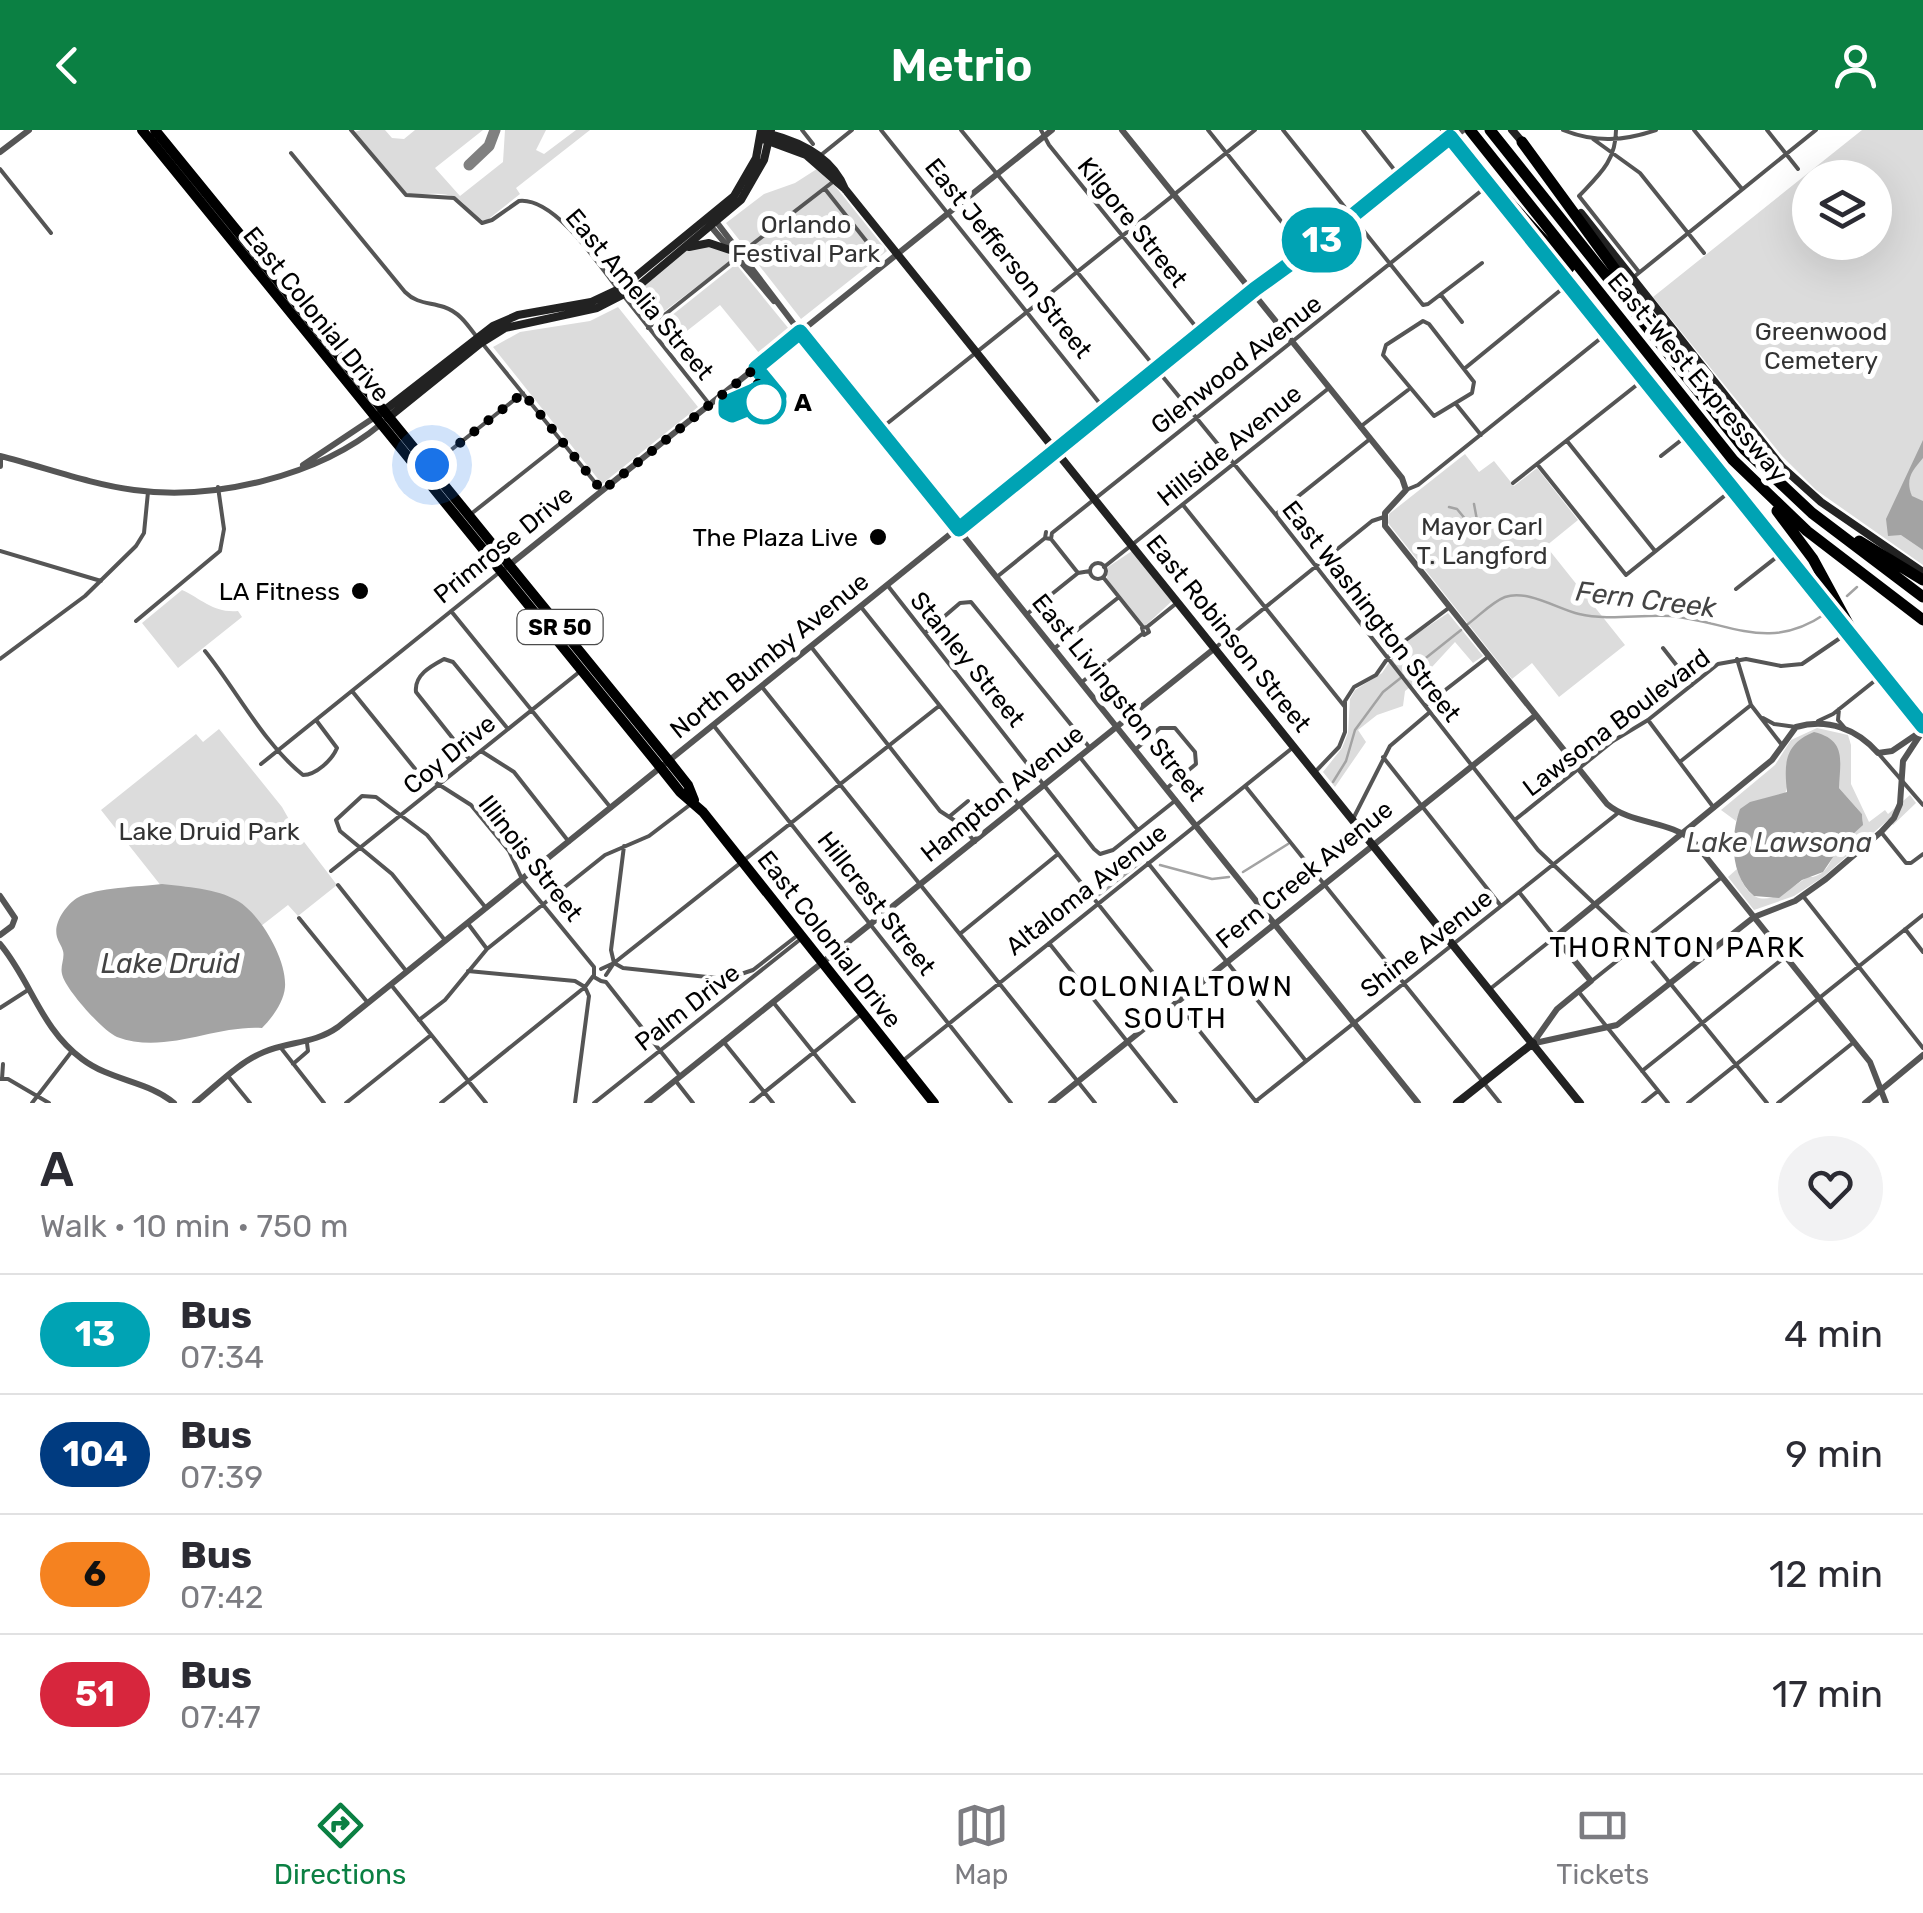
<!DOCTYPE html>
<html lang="en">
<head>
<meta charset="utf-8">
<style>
	:root { --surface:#fff; --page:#f2f2f3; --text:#2b2b33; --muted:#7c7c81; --line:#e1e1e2; --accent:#0b8043 }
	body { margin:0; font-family:Rubik,sans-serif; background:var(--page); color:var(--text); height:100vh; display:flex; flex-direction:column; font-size:38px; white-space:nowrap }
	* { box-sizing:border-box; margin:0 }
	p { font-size:32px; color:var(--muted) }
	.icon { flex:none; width:55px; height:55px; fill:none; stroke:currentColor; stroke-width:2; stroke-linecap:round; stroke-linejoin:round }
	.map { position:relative; height:973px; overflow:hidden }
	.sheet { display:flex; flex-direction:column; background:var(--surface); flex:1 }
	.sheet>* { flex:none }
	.badge { padding:0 20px; border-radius:32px; font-size:35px; line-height:65px }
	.tools { position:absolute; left:1792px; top:30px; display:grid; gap:20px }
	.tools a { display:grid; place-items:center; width:100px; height:100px; border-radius:50%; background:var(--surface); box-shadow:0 10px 40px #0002; font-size:50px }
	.you { position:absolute; width:50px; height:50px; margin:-25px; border:8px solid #fff; border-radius:50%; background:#1a73e8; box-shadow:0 0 0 15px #1a73e833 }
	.map>.badge { position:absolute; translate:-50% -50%; box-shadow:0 0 0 5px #fff }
	.round { display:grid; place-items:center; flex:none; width:105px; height:105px; border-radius:52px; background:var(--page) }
	.summary { display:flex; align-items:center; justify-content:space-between; height:170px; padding:0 40px }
	h1 { font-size:48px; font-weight:600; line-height:75px }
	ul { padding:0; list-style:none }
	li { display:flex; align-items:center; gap:30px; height:120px; padding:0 40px; border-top:2px solid var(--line) }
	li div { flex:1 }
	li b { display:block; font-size:38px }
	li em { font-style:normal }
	li .badge { min-width:110px; font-weight:700; text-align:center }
	header { display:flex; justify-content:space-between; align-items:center; height:130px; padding:0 40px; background:var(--accent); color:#fff; font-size:45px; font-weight:600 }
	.tab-bar { display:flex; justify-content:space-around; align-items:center; height:140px; border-top:2px solid var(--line); background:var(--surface); font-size:28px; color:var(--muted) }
	.tab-bar a { display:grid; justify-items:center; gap:5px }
	.tab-bar .active { color:var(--accent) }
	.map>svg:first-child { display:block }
</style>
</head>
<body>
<header><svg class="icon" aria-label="back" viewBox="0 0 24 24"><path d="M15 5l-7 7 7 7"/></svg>Metrio<svg class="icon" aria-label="person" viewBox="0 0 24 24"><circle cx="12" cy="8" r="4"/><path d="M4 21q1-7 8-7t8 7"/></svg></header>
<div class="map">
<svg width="1923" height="973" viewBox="0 0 1923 973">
	<rect width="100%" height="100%" fill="#fff"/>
	<!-- green -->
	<path fill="#dcdcdc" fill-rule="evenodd" d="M361,0H385L392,8L404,9L415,0H483L435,38L460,66L503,32L505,0H546L536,20L544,24L576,0H590L516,58L520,64L486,91C470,88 468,73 454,67C440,60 421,67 405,63L354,2Z
		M1862,0H1923V435L1816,360L1782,326L1653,167ZM1810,48H1875V112H1810Z
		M820,37L887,121L801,189L726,93L764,64L795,53Z
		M703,115L725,120L729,125V132L649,193L629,166L686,120Z
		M736,134L789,199L759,223L720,175L669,215L656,198Z
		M618,177L698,277L602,354L493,217L520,202L590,191Z
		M1465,324L1479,342L1494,331L1514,356L1537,338L1578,390L1546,416L1625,515L1559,567L1532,533L1512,549L1388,393L1389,384Z
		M1132,421L1172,471L1145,496L1107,449L1108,437Z
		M182,460C202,469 213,483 238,481L242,487L178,538L142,493Z
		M1448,483L1483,526L1473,533L1455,512L1432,537L1433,540L1405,561L1403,576L1377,585L1358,600L1366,612L1335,657L1323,642L1342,618L1348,603L1350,569L1355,560L1382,543L1397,521L1415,505Z
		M1817,598L1848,605L1851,615V654L1869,692L1885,680L1888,684L1910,665L1916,673L1893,695L1888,690L1823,747L1794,766L1754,780L1728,747L1737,739C1752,784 1775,769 1803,750C1812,743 1808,750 1818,745C1828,741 1831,729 1837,720C1844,709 1856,703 1863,691L1862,684L1839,658V649L1787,657L1785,664C1764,669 1744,670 1736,691L1721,680L1775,635L1791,610Z
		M219,599L282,677L295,700L337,755L298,786L288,775L219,829L101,680L196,604L203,612Z"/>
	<!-- water -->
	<path fill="#a3a3a3" d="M1923,310V328C1912,341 1905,349 1912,366L1923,371V420L1901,405L1888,406L1886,389Z
		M1814,602C1847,610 1840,631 1839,658L1862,684L1863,695L1842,714L1823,742L1802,750L1779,768L1754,766C1730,746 1730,707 1740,679L1750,672L1787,662C1784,634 1784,614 1814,602Z
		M162,754C186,757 216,758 238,771C261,785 287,830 285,857C284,872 272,888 262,898C214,895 165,925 117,907C103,901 65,859 62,844C60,836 65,828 63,821C62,816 58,812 57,807C53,793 66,775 77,768C97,757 139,757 162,754Z"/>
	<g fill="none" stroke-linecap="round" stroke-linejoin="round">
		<!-- stream -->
		<path stroke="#a3a3a3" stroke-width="2.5" d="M1474,374L1477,390
			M1449,377L1457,379L1471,396L1486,389L1488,393
			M1847,466L1857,457
			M1468,494C1479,486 1492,472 1505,467C1527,459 1558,479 1579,484C1608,491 1641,484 1671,486C1730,492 1768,523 1825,484
			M1333,652L1346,631L1355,600L1383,562L1461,500
			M1160,735L1212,749L1229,747
			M1243,742L1288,714
			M1099,765L1140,733"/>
		<!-- taxiway -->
		<path stroke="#808080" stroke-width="11" d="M469,35L489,16L495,0"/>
		<!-- minor -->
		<path stroke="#555" stroke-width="4" d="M351,0L406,65L454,68L482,93L492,90L519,71C554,67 597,132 617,158
			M802,0L813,14
			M881,0L1105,280
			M961,0L1275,384L1538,720L1644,821L1767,973
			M1041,0L1049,15L1201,203
			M1208,0L1305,121
			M1283,0L1423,175L1428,174L1482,133
			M1363,0L1400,47
			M1563,0C1595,13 1624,11 1656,0
			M1616,0C1616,31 1599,45 1579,66L1639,142
			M1694,0L1742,59
			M1767,0L1798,39
			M1593,9L1640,43L1704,123
			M291,23L405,162C417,174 429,172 444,177C459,182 467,194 476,206
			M821,25L852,0
			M0,39L51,103
			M825,59L875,122
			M741,123L834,51
			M1635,146L1816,0
			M623,165L710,275
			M1441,165L1462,192
			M1423,191L1429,194L1474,252L1472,263L1434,286L1383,225L1386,215Z
			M648,198L736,128
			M482,213L602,361
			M1464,239L1568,154
			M1456,274L1481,305
			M1360,297L1408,260
			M879,300L1255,0
			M1567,311L1655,421
			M1661,326L1689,304
			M1537,334L1626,445L1733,359
			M432,335L523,263
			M1513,353L1643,250
			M1406,360L1418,355L1606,204
			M1183,375L1345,577
			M471,384L562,312
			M1276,384L1370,309
			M1046,402L1045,408L1051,409L1052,403L1486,57
			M1051,409L1078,443
			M0,421L101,451
			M1090 441a8 8 0 1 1 16 0a8 8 0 1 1-16 0Z
			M1104,437L1329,258
			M998,446L1045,408
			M1103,447L1143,497
			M888,456L1094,719L1100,724L1113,720L1176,670
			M1736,459L1783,422
			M861,477L1257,973
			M451,481L611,678
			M1027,484L1078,443L1090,441
			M136,491L220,421L224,399L218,357
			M1147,497L1142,498L1144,505L1149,502L1147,497L1178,472
			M925,503L960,473L971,472L1090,618
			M1056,517L1119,467
			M812,518L940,681L960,694L975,712
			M1215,518L1372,391L1384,387
			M1663,518L1692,555
			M205,521C237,561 264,614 303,645C316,645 332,630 337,618L316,590
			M0,529L85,466L136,416L144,403L148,362
			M1737,529L1751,575L1782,615
			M1082,552L1142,504
			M762,557L1095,973
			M352,561L416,640L471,675L509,721L522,749L594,837V847L601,851
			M1426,575L1489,526
			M1839,579L1838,590L1844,597
			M1763,588L1774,594L1796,597
			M1648,590L1714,678
			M1818,591L1833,584L1882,545
			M714,596L1011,973
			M1136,619L1160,598H1175L1195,622L1196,634L1167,658
			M481,621L514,642L569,712
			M1878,623L1923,675
			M1079,626L1138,700
			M1383,627L1501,776
			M470,630L416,562C414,545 431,536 444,529L453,532L508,599
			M1681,631L1751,575
			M261,634L501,441
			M1316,641L1339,617L1345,602V571L1354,557L1376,545L1394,519L1450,477
			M1246,657L1500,973
			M950,686L968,671
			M1353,689L1390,616L1430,582
			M1516,689L1613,611L1648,590L1718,534L1746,529L1781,536L1802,534L1846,504
			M1881,702L1906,733H1911L1923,724
			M1148,733L1306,931
			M331,741L578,543
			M338,755L407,842
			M1803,766L1923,918
			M299,788L368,873
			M469,795L487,819
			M1905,799L1923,822
			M961,803L1058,724
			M444,809L392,744L340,701L336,690L362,666L376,667L427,705L486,778
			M1049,813L1176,973
			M614,833L623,838L726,849L753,840L798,805
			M614,833L611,820L624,716
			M601,839L614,833L939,576
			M468,841L575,851L585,857
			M606,845L614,833
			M1593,850L1722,747
			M601,851L606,852L680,946
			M392,856L486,973
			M1490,859L1555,807L1519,762
			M1578,861L1668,973
			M773,872L854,973
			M0,878L28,860
			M419,890L445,870L487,819L605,725L649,706L691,674
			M723,911L773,973
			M281,918L324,973
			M905,929L1291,619
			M293,934L308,921L307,913
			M1642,941L1785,827
			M228,946L250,973
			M0,949H8L49,973
			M2,949L3,934
			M675,950L693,973
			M1256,971L1618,683
			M32,973L72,921
			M346,973L431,905
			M441,973L585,857L594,845
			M575,973L589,866L585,857
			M594,973L802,808
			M751,973L859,886
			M1643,973L1658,961
			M1688,973L1923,785
			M1778,973L1854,912"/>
		<!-- tertiary -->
		<path stroke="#555" stroke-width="6" d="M1122,0L1402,348L1406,360L1385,383V396L1607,674C1632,695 1670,690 1694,712L1870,932L1886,973
			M0,22L29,0
			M715,90L800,202L1418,973
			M708,93L774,171
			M0,326C44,337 89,354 134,360C214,371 319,346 381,294
			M303,335L375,287
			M0,336V326
			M507,437L1052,0
			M0,766L15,788L12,796L0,805
			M0,814C31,851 41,899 82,929C111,951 148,951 174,973
			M1533,913L1557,879L1591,851L1555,807L1772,630L1796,597C1828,588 1857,599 1878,623L1892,621L1923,600
			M1535,913L1617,895L1754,787L1795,771L1826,749L1881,702L1894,688L1900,674L1903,631L1920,605
			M195,973C216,956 239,932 264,922C290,911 314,914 338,897L1251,162L1463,0
			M647,973L1215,518
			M1051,973L1536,585
			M1865,973L1923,925"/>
		<!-- secondary -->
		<path stroke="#222" stroke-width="8" d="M1444,0L1488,55
			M1512,0L1524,14
			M766,3C799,11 832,26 845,59
			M760,8L806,25L845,59L1580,973
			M1500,70L1849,503
			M1581,83L1782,337L1821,372L1923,442
			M689,117L709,113L730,120
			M381,283L493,196L518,185L591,172L623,157L734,66L756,28L761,0
			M388,288L481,213L505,198L597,178L636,158L741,70L764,30L771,0
			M1863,522L1923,596
			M1457,973L1533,913"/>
		<!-- trunk -->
		<path stroke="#000" stroke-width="10" d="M142,0L661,638L680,662L703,682L934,973
			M155,0L669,631L688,655L694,670"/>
		<!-- motorway -->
		<path stroke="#000" stroke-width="11" d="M1470,0L1733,330L1807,401L1923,490
			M1490,0L1745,320L1812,383L1923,467
			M1522,12L1679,227
			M1488,55L1498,60L1569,138
			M1777,381L1813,429L1864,523
			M1859,411L1923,450"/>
	</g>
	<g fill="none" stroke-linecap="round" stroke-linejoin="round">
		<!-- line casing -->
		<g stroke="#fff" stroke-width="22">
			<path id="line" d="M765,256L726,273V282L732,285L779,266L756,238L800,202L959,399L1255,159L1320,112L1450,7L1923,596"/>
		</g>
		<!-- line -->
		<use href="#line" stroke="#00a3b4" stroke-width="15"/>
		<!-- walk -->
		<path stroke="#000" stroke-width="10" stroke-dasharray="0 18" d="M432,335L523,263L602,361L753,240L764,272"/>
	</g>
	<!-- markers -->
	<circle fill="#fff" stroke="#00a3b4" stroke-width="5" cx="764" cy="272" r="20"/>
	<g fill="#000" stroke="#fff" stroke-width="4">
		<circle cx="878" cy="407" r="10"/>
		<circle cx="360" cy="461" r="10"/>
	</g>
	<g text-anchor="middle" stroke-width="10" stroke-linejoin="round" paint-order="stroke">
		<!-- shield labels -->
		<rect fill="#fff" stroke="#4c4c4c" stroke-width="2.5" x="517.5" y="480" width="85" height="34" rx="8"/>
		<g font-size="22" font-weight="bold" fill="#000">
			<text x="560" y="505">SR 50</text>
		</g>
		<!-- street labels -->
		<g font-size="25" fill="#000" stroke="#fff">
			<text transform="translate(1133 92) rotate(51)" y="9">Kilgore Street</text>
			<text transform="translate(1009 128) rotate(51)" y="9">East Jefferson Street</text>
			<text transform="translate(640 164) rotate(50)" y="9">East Amelia Street</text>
			<text transform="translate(317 184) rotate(51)" y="9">East Colonial Drive</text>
			<text transform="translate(1236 234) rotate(-38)" y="9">Glenwood Avenue</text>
			<text transform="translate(1698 247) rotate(50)" y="9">East-West Expressway</text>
			<text transform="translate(1229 315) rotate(-39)" y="9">Hillside Avenue</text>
			<text transform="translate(503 414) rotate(-39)" y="9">Primrose Drive</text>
			<text transform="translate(1372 481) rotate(52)" y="9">East Washington Street</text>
			<text transform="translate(1229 503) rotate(51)" y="9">East Robinson Street</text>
			<text transform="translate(769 525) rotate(-39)" y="9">North Bumby Avenue</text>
			<text transform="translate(968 529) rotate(51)" y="9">Stanley Street</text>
			<text transform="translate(1119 567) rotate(51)" y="9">East Livingston Street</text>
			<text transform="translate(1616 592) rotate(-37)" y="9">Lawsona Boulevard</text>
			<text transform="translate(449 624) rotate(-39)" y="9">Coy Drive</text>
			<text transform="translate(1002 663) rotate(-39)" y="9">Hampton Avenue</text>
			<text transform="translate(531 728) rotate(52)" y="9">Illinois Street</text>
			<text transform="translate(1304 744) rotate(-39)" y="9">Fern Creek Avenue</text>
			<text transform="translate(1086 759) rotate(-38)" y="9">Altaloma Avenue</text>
			<text transform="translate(877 773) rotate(52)" y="9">Hillcrest Street</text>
			<text transform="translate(830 809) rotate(52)" y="9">East Colonial Drive</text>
			<text transform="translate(1426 813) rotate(-38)" y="9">Shine Avenue</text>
			<text transform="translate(687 877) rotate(-38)" y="9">Palm Drive</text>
		</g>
		<!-- park labels -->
		<g font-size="25" fill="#333" stroke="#fff">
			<text x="806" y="103">Orlando<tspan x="806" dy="29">Festival Park</tspan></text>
			<text x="1821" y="210">Greenwood<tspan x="1821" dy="29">Cemetery</tspan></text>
			<text x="1482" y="405">Mayor Carl<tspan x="1482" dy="29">T. Langford</tspan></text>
			<text x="209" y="710">Lake Druid Park</text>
		</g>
		<!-- stop labels -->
		<g font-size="25" font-weight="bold" fill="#000" stroke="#fff" text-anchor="start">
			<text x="794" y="281">A</text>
		</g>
		<!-- poi labels -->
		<g font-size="25" fill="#000" stroke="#fff" text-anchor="end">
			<text x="858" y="416">The Plaza Live</text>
			<text x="340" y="470">LA Fitness</text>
		</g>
		<!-- water labels -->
		<g font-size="28" font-style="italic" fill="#444" stroke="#fff">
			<text transform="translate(1646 469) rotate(7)" y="10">Fern Creek</text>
			<text x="1779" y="722">Lake Lawsona</text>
			<text x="170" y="843">Lake Druid</text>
		</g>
		<!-- neighbourhood labels -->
		<g font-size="28" letter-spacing="2.5" fill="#000" stroke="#fff">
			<text x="1678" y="827">THORNTON PARK</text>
			<text x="1176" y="866">COLONIALTOWN<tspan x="1176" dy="32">SOUTH</tspan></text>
		</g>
	</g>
</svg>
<div class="tools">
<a><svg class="icon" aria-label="layers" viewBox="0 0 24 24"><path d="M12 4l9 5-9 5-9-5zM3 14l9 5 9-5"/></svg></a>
</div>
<div class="you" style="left:432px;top:335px"></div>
<b class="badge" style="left:1322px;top:110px;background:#00a3b4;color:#fff">13</b>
</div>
<section class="sheet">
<div class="summary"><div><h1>A</h1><p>Walk · 10 min · 750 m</p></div><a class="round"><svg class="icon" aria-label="heart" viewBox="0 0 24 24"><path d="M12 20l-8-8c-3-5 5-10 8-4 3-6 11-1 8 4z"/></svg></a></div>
<ul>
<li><span class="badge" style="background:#00a3b4;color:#fff">13</span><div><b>Bus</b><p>07:34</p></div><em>4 min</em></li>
<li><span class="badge" style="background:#003b80;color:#fff">104</span><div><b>Bus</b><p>07:39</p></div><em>9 min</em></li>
<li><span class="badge" style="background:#f58220;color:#111">6</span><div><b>Bus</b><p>07:42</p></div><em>12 min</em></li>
<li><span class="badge" style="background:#d7263d;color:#fff">51</span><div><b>Bus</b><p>07:47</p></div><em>17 min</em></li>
</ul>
</section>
<nav class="tab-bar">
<a class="active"><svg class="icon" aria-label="directions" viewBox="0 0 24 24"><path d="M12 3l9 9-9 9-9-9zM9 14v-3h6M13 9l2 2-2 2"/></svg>Directions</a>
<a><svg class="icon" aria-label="map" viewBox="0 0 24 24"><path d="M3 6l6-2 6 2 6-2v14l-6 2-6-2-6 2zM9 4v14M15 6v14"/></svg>Map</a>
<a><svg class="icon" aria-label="tickets" viewBox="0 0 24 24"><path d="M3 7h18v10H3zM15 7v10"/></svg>Tickets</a>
</nav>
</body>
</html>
